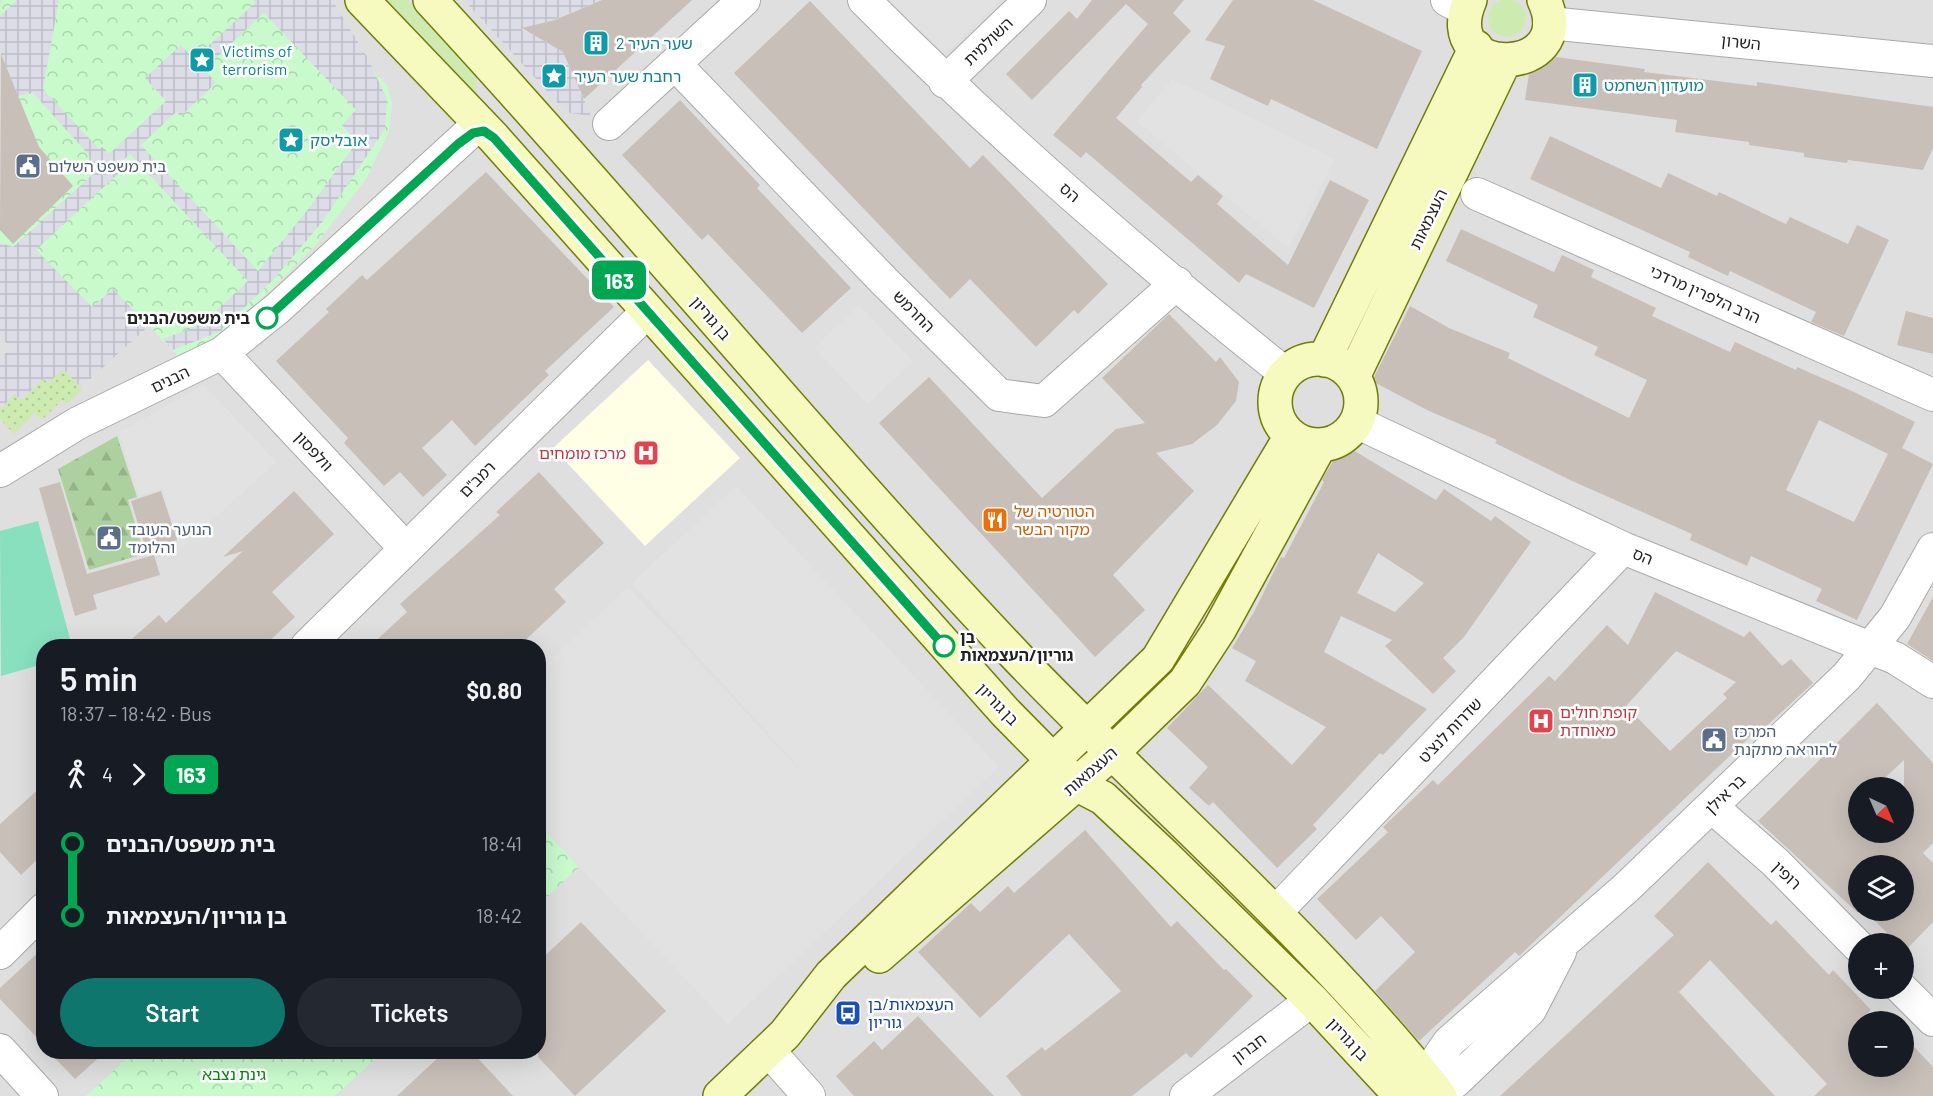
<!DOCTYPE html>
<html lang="en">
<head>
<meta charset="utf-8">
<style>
	:root { --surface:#171b24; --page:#242831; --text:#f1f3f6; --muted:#9ea1a6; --accent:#0f766e }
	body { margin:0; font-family:Barlow,"Noto Sans Hebrew",sans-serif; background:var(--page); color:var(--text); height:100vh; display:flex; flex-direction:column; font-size:22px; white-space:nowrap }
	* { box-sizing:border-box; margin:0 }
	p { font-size:20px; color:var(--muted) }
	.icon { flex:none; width:33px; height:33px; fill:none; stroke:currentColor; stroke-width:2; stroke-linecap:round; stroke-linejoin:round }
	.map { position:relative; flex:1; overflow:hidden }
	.details { position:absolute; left:36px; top:639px; width:510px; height:420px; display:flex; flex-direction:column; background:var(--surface); border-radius:24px; box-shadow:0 6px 24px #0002 }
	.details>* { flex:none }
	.badge { padding:0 12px; border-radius:9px; font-size:21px; line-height:39px }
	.needle { width:39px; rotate:136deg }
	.fabs { position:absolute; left:1848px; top:777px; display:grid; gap:12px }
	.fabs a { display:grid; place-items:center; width:66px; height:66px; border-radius:50%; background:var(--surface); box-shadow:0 6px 24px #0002; font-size:30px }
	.map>.badge { position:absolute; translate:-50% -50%; box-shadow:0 0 0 3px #fff }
	.legs { display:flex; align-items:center; gap:9px; height:66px; padding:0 24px; font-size:20px }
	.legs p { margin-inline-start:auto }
	.summary { display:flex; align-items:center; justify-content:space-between; height:102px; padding:0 24px }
	h1 { font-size:33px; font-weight:600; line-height:45px }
	.action { display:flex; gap:12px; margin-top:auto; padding:12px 24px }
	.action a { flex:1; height:69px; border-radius:36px; background:var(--accent); color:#fff; font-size:24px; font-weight:600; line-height:69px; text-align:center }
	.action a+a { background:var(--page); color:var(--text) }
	ul { padding:0 24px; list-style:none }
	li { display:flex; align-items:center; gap:21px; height:72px; font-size:22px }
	li i { display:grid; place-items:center; width:9px; height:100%; margin:0 8px; background:currentColor }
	li i::after { content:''; width:15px; height:15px; margin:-8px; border:4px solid; border-radius:50%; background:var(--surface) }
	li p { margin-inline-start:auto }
	li:first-child i { background:linear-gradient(#0000 50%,currentColor 0) }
	li:last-child i { background:linear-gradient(currentColor 50%,#0000 0) }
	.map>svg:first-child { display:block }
</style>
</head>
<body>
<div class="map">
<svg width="1933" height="1096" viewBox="0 0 1933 1096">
	<defs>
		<pattern id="forest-firs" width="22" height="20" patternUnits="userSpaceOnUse" patternTransform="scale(1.5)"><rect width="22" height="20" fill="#add19e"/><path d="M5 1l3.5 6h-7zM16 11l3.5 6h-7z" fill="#95b388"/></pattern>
		<pattern id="park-crowns" width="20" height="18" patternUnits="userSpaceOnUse" patternTransform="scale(1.5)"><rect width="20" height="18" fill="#c8facc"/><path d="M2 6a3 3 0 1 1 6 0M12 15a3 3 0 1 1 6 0" fill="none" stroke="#acd6af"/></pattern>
		<pattern id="garden-dots" width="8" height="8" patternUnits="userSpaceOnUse" patternTransform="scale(1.5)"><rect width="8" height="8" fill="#cdebb0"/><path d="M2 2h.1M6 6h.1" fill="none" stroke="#b0c997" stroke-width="1.8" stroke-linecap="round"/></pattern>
		<pattern id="plaza-grid" width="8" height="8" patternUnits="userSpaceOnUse" patternTransform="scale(1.5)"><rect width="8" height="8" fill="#dddde8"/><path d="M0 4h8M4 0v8" fill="none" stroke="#bdbdc7"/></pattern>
	</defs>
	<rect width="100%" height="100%" fill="#f2efe9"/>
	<!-- residential -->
	<path fill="#e0dfdf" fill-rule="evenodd" d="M0,0H1933V1096H0ZM44,646H538V1052H44ZM1858,788H1904V832H1858ZM1858,866H1904V910H1858ZM1858,944H1904V988H1858ZM1858,1022H1904V1066H1858Z"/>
	<!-- education -->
	<path fill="#ffffe5" d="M648,360L740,458L645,546L553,448Z"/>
	<!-- grass -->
	<path fill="#cdebb0" d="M1488 18a19 19 0 1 1 38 0a19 19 0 1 1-38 0Z
		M379,0H407C424,17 466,54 474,74C478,84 477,93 476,103Z"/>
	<!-- forest -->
	<path fill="url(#forest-firs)" d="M117,436L137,497L128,500L144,554L89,570L58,469Z"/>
	<!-- park -->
	<path fill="url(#park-crowns)" d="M3,0H307L387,85L392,103L389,132L366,179L315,246L230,330L209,343L177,355L113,289L92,307L36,250L0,243V230L13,243L73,186L39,147L0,52V3Z
		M539,824L579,867L539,905Z
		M134,1052H383L335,1096H86Z"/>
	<!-- garden -->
	<path fill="url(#garden-dots)" d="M63,369L83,389L67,404L62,400L42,420L35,413L14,434L0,419V409L15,394L21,400L44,378L48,382Z"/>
	<!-- pitch -->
	<path fill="#88e0be" d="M38,521L72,646H44L43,664L1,676L0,531Z"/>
	<!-- parking -->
	<path fill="#e2e2e2" d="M889,0H1000L945,54Z
		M1172,79L1335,159L1288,248L1137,121Z
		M859,305L913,361L868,404L814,348Z
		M204,385L276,462L180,550L162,489L139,496L119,432Z
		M736,486L999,767L728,1024L539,824L538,671L628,587L839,812L632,583Z"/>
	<!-- plaza -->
	<path fill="url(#plaza-grid)" fill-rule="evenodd" d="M17,0H59L43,89L99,149L103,147L109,154L166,101L145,78L181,45L194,59L255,3L253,0H332L366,55L387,99L385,129L323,221L273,280L219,332L173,350L163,339L202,324L248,281L130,154L119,164L123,169L36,250L92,307L113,289L149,326L81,387L63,369L48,383L43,379L21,400L15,394L0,409V359L11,348L0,336V243L13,247L91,176L89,155L33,93L18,96L0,52V16ZM264,13L356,110L342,125L357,142L309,208L258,271L141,145L176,112L181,116L216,83L204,69Z
		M464,0H602L551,21L522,29L524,33L529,32L563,52L591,116L570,113L557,102Z"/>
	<!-- building -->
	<path fill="#c7bfb8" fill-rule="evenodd" d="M602,0H692L584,99L563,52L522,28L555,20Z
		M1092,0H1184L1173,13L1191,31L1141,85L1142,87L1116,118L1191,182L1198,175L1210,185L1223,196L1217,204L1288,265L1330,180L1369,200L1314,308L1246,274L1239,283L1086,152L1081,158L1053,135L1148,24L1126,4L1032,100L1006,74L1069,11L1077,19Z
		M1233,0H1313L1422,51L1377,149L1271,99L1268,106L1210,79L1225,46L1205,40Z
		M810,1L970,168L983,155L1108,284L1078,314L1074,310L1036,347L970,279L950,299L734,73Z
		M1,54L39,147L73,186L13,244L0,230Z
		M1556,57L1645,69L1644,72L1757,86V82L1933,107V148L1923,170L1848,160L1847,163L1804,157V153L1749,145V142L1675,132L1677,120L1525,100L1529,74Z
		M680,100L760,185L757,188L851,288L802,333L708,234L702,240L622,155Z
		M1550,136L1661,188L1668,173L1717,196L1719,192L1786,224L1790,217L1848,244L1857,225L1889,240L1844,336L1811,322L1816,312L1730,271L1728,276L1688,257L1690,252L1530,179Z
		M486,172L614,307L545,371L549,375L475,446L452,420L422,448L447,475L423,497L400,472L384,486L344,443L348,438L276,361L329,312L326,309L362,275L367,280Z
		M1461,229L1554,272L1562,255L1594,270L1591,277L1656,308L1652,316L1730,352L1735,342L1796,370L1797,367L1854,392L1915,422L1902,448L1933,464L1857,620L1816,601L1822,589L1751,556L1747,566L1690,540L1692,534L1570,480L1495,443L1497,440L1429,411L1372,381L1410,306L1449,328L1510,353L1508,358L1629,418L1647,380L1594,355L1598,347L1533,317L1538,305L1446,261ZM1819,420L1888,454L1854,522L1786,490Z
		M1906,311L1933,318V354L1897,345Z
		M1169,314L1216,362L1220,357L1239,382L1236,401L1217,425L1192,444L1156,453L1194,491L1113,575L1145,610L1095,657L879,423L929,377L1042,498L1116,429L1145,423L1102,378Z
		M1343,444L1436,500L1444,489L1491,521L1495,516L1531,542L1464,637L1443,658L1456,671L1433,694L1385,646L1392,640L1341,616L1324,652L1427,709L1383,755L1380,753L1313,825L1317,829L1277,868L1213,802L1209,806L1189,788L1208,767L1167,728L1208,685L1292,765L1326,727L1245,681L1256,661L1232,648L1254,612L1281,557L1284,558L1324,482L1322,480ZM1378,553L1424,583L1395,612L1357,593Z
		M539,472L604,543L554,589L566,602L519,646H370L407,612L400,604L500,515L496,512Z
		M60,482L87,574L154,555L160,575L93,595L97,609L75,616L39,488Z
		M161,491L177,540L146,550L131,501Z
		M294,491L334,534L272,592L295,617L264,646H124L159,615L166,623L243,551L223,557Z
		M1655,592L1744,637L1750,631L1782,666L1791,659L1813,683L1759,733L1757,730L1519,956L1515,952L1419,1041L1375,991L1415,952L1381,916L1356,940L1317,899L1388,832L1383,827L1433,780L1438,785L1549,676L1555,681L1607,625L1628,645ZM1676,651L1736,682L1723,694L1727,698L1670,751L1626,706Z
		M1933,597V661L1907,644Z
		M1877,703L1933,763V843L1923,853L1933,863V922L1905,951L1904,944H1898L1864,910H1904V866H1858V913L1758,821ZM1904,760V832H1858V788H1874Z
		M44,784V853L21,875L0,852V824Z
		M1085,830L1171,927L1177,921L1224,970L1226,969L1253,996L1191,1058L1186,1053L1132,1096H1022L1006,1076L1042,1047L1045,1051L1121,991L1069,934L980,1018L918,952L971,903L980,912L1008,886L1014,893Z
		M1708,862L1771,925L1776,920L1829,975L1833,970L1871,1010L1858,1022V1066H1904V1036L1933,1067V1096H1814L1827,1084L1710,960L1679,992L1775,1096H1500L1674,935L1654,916Z
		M581,922L666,1011L575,1096L538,1057V962Z
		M44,947V1045L0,999V988Z
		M918,1016L994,1096H854L836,1076L874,1041L882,1050Z
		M49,1052H105L75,1079Z
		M444,1052H472L513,1096H397Z"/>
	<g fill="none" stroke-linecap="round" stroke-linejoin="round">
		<!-- street casing -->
		<g stroke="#a9a9a9" stroke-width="34">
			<path id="street" d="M864,0C996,133 1139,257 1286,374
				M1447,0L1466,10
				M1549,23L1933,61
				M675,64L884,281L999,395L1044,401L1177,283
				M945,82L1030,0
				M609,124L744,0
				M1477,194L1933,395
				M222,353L406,549
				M1356,422L1623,548L1895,658L1933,682
				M0,471L78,423L222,353L278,308L480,123
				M307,646L647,312
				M1712,807L1775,862L1858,946
				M1276,912L1623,548
				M0,953L44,909
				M1901,988L1933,1020
				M0,1050L42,1096
				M769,1051L809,1096
				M1186,1096L1312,1000
				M1416,1096L1425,1077L1449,1042L1626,888L1847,676L1895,617L1933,549
				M1434,1096L1456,1081L1530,1010L1560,952"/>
		</g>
		<!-- secondary casing -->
		<g stroke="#707d05" stroke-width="36">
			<path id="secondary" d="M362,0L494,138L1006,713L1076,784L1103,798L1165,856L1312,1000L1401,1096
				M430,0C630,216 816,445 1019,659C1159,805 1314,937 1440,1096
				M1470,0C1435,82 1580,77 1544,0
				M1275 402a43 43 0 1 1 86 0a43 43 0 1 1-86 0Z
				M1324,360L1476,47
				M1353,377L1504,62
				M879,956L1112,753L1185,682L1219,630L1320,445
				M720,1096L785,1034L831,975L1158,659L1291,436"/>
		</g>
		<!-- street -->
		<use href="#street" stroke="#fff" stroke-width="32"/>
		<!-- secondary -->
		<use href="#secondary" stroke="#f7fabf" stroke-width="33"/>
	</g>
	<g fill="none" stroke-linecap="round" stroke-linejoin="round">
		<!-- line-1 casing -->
		<g stroke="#fff" stroke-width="14">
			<path id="line-1" d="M267,318L458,144L473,133L484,131L494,138L944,646"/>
		</g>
		<!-- line-1 -->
		<use href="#line-1" stroke="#00a651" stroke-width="9"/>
	</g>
	<!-- icons -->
	<defs>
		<g id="building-square" transform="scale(1.35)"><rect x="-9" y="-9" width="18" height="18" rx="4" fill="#0f9aa8" stroke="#fff"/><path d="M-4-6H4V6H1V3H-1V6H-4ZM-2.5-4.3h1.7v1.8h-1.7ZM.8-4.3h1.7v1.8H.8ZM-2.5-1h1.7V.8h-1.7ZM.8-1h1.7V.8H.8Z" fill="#fff"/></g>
		<g id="sight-square" transform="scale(1.35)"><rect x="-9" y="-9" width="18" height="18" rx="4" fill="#0f9aa8" stroke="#fff"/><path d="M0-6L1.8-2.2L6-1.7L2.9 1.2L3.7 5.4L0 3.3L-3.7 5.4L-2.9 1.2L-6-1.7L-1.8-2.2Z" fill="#fff"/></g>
		<g id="civic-square" transform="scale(1.35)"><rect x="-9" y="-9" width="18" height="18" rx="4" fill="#5c6f8a" stroke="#fff"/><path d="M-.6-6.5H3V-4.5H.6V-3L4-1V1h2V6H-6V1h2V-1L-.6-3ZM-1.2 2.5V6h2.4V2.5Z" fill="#fff"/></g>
		<g id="hospital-square" transform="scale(1.35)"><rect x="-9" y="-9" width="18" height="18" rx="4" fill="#e0444e" stroke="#fff"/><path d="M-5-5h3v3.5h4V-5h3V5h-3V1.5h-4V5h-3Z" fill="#fff"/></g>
		<g id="restaurant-square" transform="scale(1.35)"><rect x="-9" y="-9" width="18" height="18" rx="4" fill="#e8710a" stroke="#fff"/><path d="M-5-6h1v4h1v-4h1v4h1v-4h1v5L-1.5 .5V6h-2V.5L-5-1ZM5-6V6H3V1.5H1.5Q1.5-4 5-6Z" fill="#fff"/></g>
		<g id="bus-square" transform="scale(1.35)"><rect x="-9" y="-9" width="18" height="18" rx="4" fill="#1a4fb4" stroke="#fff"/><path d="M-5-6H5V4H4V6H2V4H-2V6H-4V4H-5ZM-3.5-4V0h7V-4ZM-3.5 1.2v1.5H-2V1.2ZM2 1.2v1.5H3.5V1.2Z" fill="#fff"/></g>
	</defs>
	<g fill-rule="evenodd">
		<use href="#building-square" x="596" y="43"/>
		<use href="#sight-square" x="202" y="60"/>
		<use href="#sight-square" x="554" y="76"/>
		<use href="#building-square" x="1585" y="85"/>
		<use href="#sight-square" x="291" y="140"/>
		<use href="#civic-square" x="28" y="166"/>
		<use href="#hospital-square" x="646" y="453"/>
		<use href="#restaurant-square" x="995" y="520"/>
		<use href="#civic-square" x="109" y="538"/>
		<use href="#hospital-square" x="1541" y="721"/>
		<use href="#civic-square" x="1714" y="740"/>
		<use href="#bus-square" x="848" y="1013"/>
	</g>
	<!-- markers -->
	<g fill="#fff" stroke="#00a651" stroke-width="3">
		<circle cx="267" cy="318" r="10"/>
		<circle cx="944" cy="646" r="10"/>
	</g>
	<g text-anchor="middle" stroke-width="5" stroke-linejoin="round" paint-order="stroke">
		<!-- street labels -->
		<g font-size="16" fill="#222" stroke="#fff">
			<text transform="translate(988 41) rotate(-44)" y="6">השולמית</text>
			<text transform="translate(1741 42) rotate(6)" y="6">השרון</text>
			<text transform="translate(1070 192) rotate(40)" y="6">הס</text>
			<text transform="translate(1428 219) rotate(-64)" y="6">העצמאות</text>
			<text transform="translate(1705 294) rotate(24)" y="6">הרב הלפרין מרדכי</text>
			<text transform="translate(914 311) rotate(45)" y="6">החרמש</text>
			<text transform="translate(711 318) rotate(49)" y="6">בן גוריון</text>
			<text transform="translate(170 379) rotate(-26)" y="6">הבנים</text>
			<text transform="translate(314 451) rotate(47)" y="6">וולפסון</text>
			<text transform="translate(477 479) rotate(-45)" y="6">רמב"ם</text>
			<text transform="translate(1643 556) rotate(22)" y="6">הס</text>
			<text transform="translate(998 704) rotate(46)" y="6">בן גוריון</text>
			<text transform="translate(1450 730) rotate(-46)" y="6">שדרות לנצ'ט</text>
			<text transform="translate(1090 771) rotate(-41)" y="6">העצמאות</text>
			<text transform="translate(1725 794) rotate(-44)" y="6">בר אילן</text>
			<text transform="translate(1787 875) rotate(44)" y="6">רופין</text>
			<text transform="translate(1348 1039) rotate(47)" y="6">בן גוריון</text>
			<text transform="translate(1249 1048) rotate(-37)" y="6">חברון</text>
		</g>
		<!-- culture labels -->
		<g font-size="16" fill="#0d838f" stroke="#fff" text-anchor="start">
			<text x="616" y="49">שער העיר 2</text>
			<text x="222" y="57">Victims of<tspan x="222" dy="18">terrorism</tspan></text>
			<text x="574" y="82">רחבת שער העיר</text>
			<text x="1604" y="91">מועדון השחמט</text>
			<text x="310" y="146">אובליסק</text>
		</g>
		<!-- service labels -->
		<g font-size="16" fill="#4e5e75" stroke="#fff" text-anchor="start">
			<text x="48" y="172">בית משפט השלום</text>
			<text x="128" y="535">הנוער העובד<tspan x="128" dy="18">והלומד</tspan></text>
			<text x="1734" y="737">המרכז<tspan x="1734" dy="18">להוראה מתקנת</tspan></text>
		</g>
		<!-- stop labels -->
		<g font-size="16" font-weight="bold" fill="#222" stroke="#fff" text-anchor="end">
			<text x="250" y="324">בית משפט/הבנים</text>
			<text x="960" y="643" text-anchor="start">בן<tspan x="960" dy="18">גוריון/העצמאות</tspan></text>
		</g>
		<!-- health labels -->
		<g font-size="16" fill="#be3a42" stroke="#fff" text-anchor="end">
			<text x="626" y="459">מרכז מומחים</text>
			<text x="1560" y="718" text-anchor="start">קופת חולים<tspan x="1560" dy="18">מאוחדת</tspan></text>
		</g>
		<!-- food labels -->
		<g font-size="16" fill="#c56008" stroke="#fff" text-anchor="start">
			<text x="1014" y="517">הטורטיה של<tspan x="1014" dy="18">מקור הבשר</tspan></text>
		</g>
		<!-- transit labels -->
		<g font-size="16" fill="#164399" stroke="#fff" text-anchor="start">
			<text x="868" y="1010">העצמאות/בן<tspan x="868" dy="18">גוריון</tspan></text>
		</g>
		<!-- park labels -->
		<g font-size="16" fill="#0c8416" stroke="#fff">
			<text x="234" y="1080">גינת נצבא</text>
		</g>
	</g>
</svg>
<div class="fabs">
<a><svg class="needle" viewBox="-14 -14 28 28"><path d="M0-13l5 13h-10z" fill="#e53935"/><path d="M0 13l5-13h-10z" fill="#9ea1a6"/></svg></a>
<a><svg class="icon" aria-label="layers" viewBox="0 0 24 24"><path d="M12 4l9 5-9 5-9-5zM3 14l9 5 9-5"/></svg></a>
<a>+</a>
<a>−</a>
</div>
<b class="badge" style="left:619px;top:280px;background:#00a651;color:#fff">163</b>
<section class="details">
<div class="summary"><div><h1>5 min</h1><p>18:37 – 18:42 · Bus</p></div><b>$0.80</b></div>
<div class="legs"><svg class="icon" aria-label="walk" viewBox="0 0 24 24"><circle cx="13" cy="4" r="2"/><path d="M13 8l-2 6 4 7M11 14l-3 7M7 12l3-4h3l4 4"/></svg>4<svg class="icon" aria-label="forward" viewBox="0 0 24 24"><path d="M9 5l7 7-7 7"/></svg><b class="badge" style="background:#00a651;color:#fff">163</b></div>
<ul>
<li><i style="color:#00a651"></i><b>בית משפט/הבנים</b><p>18:41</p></li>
<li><i style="color:#00a651"></i><b>בן גוריון/העצמאות</b><p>18:42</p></li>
</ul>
<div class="action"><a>Start</a><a>Tickets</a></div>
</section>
</div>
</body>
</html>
